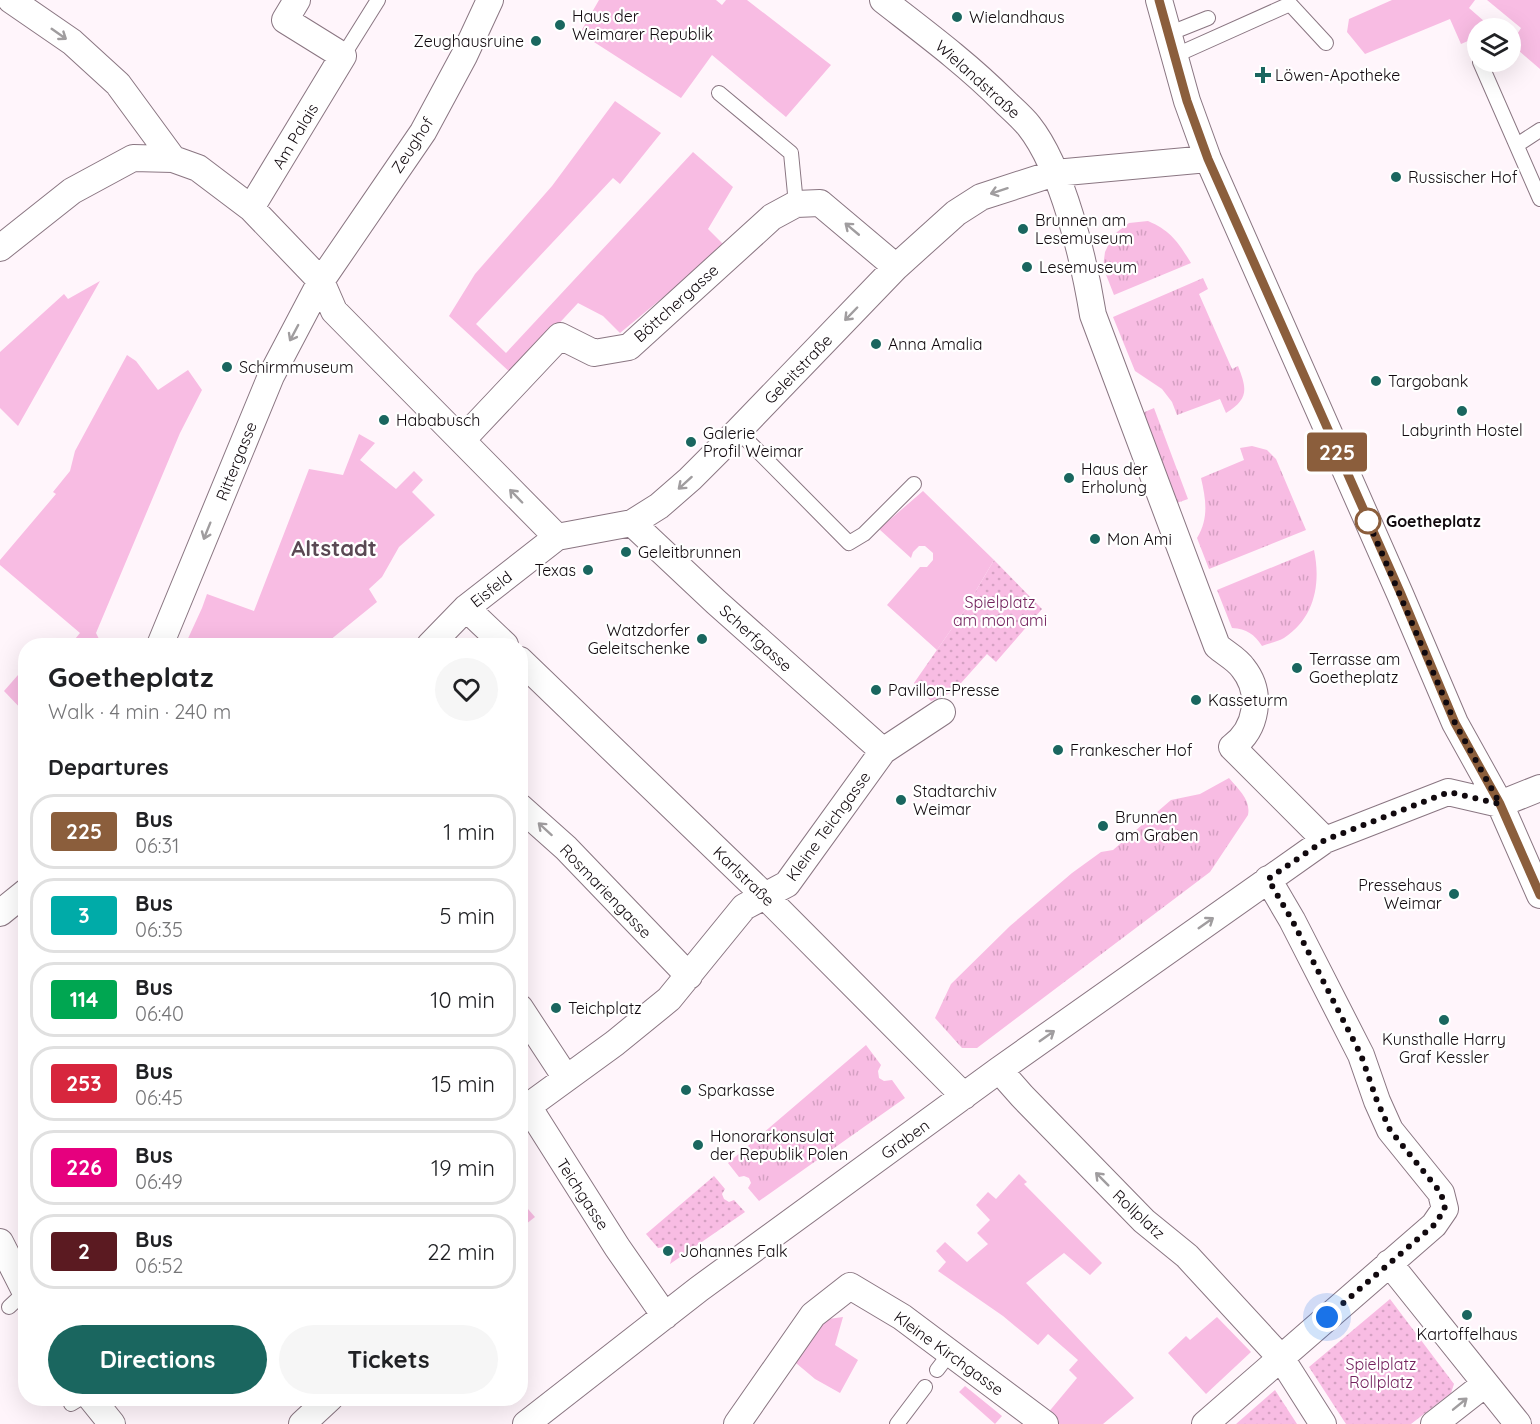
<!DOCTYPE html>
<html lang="en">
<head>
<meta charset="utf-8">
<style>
	:root { --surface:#fff; --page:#f6f6f6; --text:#202124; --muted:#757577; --line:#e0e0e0; --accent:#1a665f }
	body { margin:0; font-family:Quicksand,sans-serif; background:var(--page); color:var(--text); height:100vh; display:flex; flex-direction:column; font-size:22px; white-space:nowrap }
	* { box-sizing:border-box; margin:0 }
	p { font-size:20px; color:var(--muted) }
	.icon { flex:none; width:33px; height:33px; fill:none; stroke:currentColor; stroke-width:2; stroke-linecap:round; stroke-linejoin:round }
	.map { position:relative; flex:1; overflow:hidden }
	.drawer { position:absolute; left:18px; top:638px; width:510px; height:768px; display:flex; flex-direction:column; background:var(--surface); border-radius:24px; box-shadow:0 6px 24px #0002 }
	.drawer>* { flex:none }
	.badge { padding:0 12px; border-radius:4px; font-size:21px; line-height:39px }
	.fabs { position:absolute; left:1467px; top:18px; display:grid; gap:12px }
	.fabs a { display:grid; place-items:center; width:54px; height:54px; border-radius:50%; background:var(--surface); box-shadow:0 6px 24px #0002; font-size:30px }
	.you { position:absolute; width:30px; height:30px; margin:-15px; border:4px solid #fff; border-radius:50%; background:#1a73e8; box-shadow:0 0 0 9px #1a73e833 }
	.map>.badge { position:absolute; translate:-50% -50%; box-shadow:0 0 0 3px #fff }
	h2 { padding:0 30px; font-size:22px; line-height:54px }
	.round { display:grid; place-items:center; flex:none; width:63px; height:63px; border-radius:32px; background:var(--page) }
	.summary { display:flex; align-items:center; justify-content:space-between; height:102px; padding:0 30px }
	h1 { font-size:28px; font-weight:700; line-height:45px }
	.cta { display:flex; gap:12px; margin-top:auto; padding:12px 30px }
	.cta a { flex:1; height:69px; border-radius:36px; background:var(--accent); color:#fff; font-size:24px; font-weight:700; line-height:69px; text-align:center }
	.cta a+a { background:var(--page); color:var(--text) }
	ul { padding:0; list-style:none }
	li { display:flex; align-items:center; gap:18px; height:75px; margin:0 12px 9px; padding:0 18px; border:3px solid var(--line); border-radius:24px }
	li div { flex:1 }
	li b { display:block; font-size:22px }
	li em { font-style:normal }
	li .badge { min-width:66px; font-weight:700; text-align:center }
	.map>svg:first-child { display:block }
</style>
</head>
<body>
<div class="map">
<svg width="1540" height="1424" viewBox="0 0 1540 1424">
	<defs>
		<pattern id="grass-tufts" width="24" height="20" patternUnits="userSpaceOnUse" patternTransform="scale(1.5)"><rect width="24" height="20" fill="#f8bce3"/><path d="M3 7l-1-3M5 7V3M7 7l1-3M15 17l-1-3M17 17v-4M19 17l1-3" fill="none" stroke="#d4a0c2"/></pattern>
		<pattern id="park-dots" width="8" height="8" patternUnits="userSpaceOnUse" patternTransform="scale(1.5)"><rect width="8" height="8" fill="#f8bce3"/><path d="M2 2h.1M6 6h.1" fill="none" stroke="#d4a0c2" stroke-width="1.8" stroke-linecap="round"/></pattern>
	</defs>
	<rect width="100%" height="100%" fill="#fff5fb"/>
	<!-- grass -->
	<path fill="url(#grass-tufts)" d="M1148,221C1171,231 1178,242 1191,263L1114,295L1103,267L1105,252L1113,235L1129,223Z
		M1203,278L1208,289L1199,294L1232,369L1238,366C1247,389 1249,399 1226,413L1220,399L1177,415L1172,402L1162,389L1135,371L1113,317Z
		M1154,408L1188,499L1174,504L1140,414Z
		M1252,446L1267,450L1276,459L1306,530L1209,569L1197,538C1209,518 1206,500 1201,478L1244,460L1240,448Z
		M1314,550C1321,583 1315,618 1284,638C1277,642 1269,643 1262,646C1254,634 1247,629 1232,628L1217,590Z
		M1229,778C1239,790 1251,800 1248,815L1210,872L977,1048H962L935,1018L951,984L1010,926L1072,873L1101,852L1113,850L1171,800L1200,794Z
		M866,1045L881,1065L878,1071L879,1078L884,1081L892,1080L905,1098L759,1201L748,1188L751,1183L749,1178L744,1176L739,1177L728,1163Z"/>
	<!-- park -->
	<path fill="url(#park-dots)" d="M994,560L1042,609L996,662L987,654L953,692L931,701L914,683L964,611Z
		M714,1176L725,1189L722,1194L724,1199L729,1202L734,1200L745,1212L670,1264L672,1257L664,1247L658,1248L646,1234Z
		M1390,1299L1454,1384L1451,1393L1411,1424H1346L1309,1367Z
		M1275,1390L1297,1424H1236Z"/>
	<!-- garden -->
	<path fill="#f8bce3" d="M599,0H716L722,5L726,0H747L831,65L786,117L712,55L681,98L580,33Z
		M1392,0H1475L1469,8L1492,28H1478L1477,37L1461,44L1450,19L1365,54L1347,32L1349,19Z
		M1487,0H1540V69L1511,44L1521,28Z
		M615,101L661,133L620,184L613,178L476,324L506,353L693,152L733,187L708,229L725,246L620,333L603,316L578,303L512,374L449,316L475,274L552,186Z
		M100,281L18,426L0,408V352L64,294L68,299Z
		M127,355L136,361L158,390L188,370L202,390L180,433L96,633L100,641L98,645H70L80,633L0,565V560L56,494L53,492L70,471L75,451Z
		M359,434L375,443L360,460L396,489L414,471L423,480L412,492L435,515L399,547L382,577L369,589L377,602L324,645H185L202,608L207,594L254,611L309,469L343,475Z
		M923,491L994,560L964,611L937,650L887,605L920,567H927L933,560V553L925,546H919L913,552L911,558L879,529Z
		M25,667V713L4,691Z
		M1019,1174L1027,1182L1024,1184L1102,1263L1090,1275L1064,1253L1026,1283L1134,1398L1103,1424H1059L1047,1414L1077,1378L1069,1370L1078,1360L1048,1334L1038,1345L1003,1316L938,1271L946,1262L936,1251L945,1242L967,1262L988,1244L977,1233L990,1220L976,1205L988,1192L996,1199Z
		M521,1201L535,1217L521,1228Z
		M843,1317L835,1345L858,1360L840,1393L815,1379L790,1358L821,1320Z
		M1217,1317L1251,1352L1206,1394L1168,1353L1186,1336L1190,1340Z
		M965,1386L1002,1416L995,1424L959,1392Z"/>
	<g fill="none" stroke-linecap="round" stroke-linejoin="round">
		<!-- lane casing -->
		<g stroke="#8a7682" stroke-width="16">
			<path id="lane" d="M1168,34L1208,18
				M343,56L378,0
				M1174,56L1290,4L1326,43
				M1480,62L1540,199
				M719,93L791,153L796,204
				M1517,145L1540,130
				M738,431L849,543L864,534L914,484
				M9,1307L25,1292
				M937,1370L950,1353
				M71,1404L81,1398
				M897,1424L925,1387"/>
		</g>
		<!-- street casing -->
		<g stroke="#8a7682" stroke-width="28">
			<path id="street" d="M11,0L72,42L118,84L173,159L198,168L251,208L321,281L334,311L557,537
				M883,0C924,32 966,63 1003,100C1011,108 1021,116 1029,126C1063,169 1084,260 1093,315L1217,646C1225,653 1237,659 1243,668C1263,693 1257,729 1232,747L1325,840
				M1159,0L1187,101L1208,159L1400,594L1455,723L1500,804L1540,895
				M251,208L343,56L285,20L297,0
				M0,248L72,191L133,158L173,159
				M462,440L560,336L594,353L629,347L772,217L796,204L820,203L896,267
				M632,523L716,602L883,751
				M466,608L505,645
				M160,645L271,376L321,281L423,132L464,56L490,0
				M430,645L466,608L557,537L632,523L659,506L690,479L738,431L896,267L956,213L981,197L1055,173L1208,159
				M520,660L765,896L964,1096
				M1500,804L1540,788
				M520,807L566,848L689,976
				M0,913L26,892
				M520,1008L566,1078
				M999,1070L1022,1096L1144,1221L1187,1256L1281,1358L1434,1225L1445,1209L1441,1193L1390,1130L1377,1101L1361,1055L1292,920L1268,879
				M0,1242L26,1293
				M1389,1263L1518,1424
				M665,1316L617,1247L536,1119L531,1110L534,1102L615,1043L669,999L744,907L787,884L883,751L942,712
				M91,1398L112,1424
				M302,1424L330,1398
				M526,1424L699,1289L999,1070L1325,840L1448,792L1500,804
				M737,1424L813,1315L850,1286L902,1317L1045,1424
				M1205,1424L1281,1358L1323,1424
				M1434,1424L1485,1384"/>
		</g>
		<!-- lane -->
		<use href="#lane" stroke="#fff" stroke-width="14"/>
		<!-- street -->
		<use href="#street" stroke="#fff" stroke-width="26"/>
	</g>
	<!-- one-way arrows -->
	<defs><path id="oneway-shaft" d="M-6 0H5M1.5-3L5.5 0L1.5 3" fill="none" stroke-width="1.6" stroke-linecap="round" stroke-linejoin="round" transform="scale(1.5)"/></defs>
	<g stroke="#a09d9f">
		<use href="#oneway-shaft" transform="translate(59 34) rotate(35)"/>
		<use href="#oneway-shaft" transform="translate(999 191) rotate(162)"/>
		<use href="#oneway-shaft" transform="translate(852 229) rotate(-140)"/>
		<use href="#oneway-shaft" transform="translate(851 314) rotate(134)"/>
		<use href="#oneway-shaft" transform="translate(294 333) rotate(118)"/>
		<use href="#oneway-shaft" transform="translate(685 483) rotate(138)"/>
		<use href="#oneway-shaft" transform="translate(516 496) rotate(-134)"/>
		<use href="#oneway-shaft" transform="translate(207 531) rotate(112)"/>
		<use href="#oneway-shaft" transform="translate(545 829) rotate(-138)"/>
		<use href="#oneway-shaft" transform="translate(1206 923) rotate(-35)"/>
		<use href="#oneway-shaft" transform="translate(1047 1036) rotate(-35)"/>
		<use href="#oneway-shaft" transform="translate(1102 1179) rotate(-135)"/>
		<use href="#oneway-shaft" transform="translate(1460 1404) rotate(-39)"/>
	</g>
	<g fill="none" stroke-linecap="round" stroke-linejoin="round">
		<!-- line casing -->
		<g stroke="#fff" stroke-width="14">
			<path id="line" d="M1159,0L1187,101L1208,159L1401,594L1455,723L1500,804L1540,895"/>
		</g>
		<!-- line -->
		<use href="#line" stroke="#8b5e3c" stroke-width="9"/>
		<!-- walk -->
		<path stroke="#11090e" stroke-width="6" stroke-dasharray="0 10.8" d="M1327,1317L1434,1225L1445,1209L1441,1193L1390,1130L1377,1101L1361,1055L1292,920L1268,879L1325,840L1449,792L1500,804L1455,723L1368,521"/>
	</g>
	<!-- markers -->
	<g fill="#1a665f" stroke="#fff" stroke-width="2">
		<circle cx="957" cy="17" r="6"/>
		<circle cx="560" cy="25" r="6"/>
		<circle cx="536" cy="41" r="6"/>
		<path d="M1260 66h6v6h6v6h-6v6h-6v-6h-6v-6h6z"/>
		<circle cx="1396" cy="177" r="6"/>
		<circle cx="1023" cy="229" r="6"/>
		<circle cx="1027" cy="267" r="6"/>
		<circle cx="876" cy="344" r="6"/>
		<circle cx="227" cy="367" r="6"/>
		<circle cx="1376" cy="381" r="6"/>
		<circle cx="1462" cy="411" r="6"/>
		<circle cx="384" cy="420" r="6"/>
		<circle cx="691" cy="442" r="6"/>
		<circle cx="1069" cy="478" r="6"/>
		<circle cx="1095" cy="539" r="6"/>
		<circle cx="626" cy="552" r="6"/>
		<circle cx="588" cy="570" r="6"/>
		<circle cx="702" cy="639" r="6"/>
		<circle cx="1297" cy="668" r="6"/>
		<circle cx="876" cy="690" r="6"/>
		<circle cx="1196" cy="700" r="6"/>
		<circle cx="1058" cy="750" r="6"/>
		<circle cx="901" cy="800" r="6"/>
		<circle cx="1103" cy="826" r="6"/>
		<circle cx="1454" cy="894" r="6"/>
		<circle cx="556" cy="1008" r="6"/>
		<circle cx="1444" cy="1020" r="6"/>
		<circle cx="686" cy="1090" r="6"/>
		<circle cx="698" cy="1145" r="6"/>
		<circle cx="668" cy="1251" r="6"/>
		<circle cx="1467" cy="1315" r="6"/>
	</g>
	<circle fill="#fff" stroke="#8b5e3c" stroke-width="3" cx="1368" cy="521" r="12"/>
	<g text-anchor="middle" stroke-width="4.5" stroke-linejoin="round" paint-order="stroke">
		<!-- poi labels -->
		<g font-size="16" fill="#11090e" stroke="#fff" text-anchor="start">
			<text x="572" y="22">Haus der<tspan x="572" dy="18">Weimarer Republik</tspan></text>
			<text x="969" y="23">Wielandhaus</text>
			<text x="524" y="47" text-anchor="end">Zeughausruine</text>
			<text x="1275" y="81">Löwen-Apotheke</text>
			<text x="1408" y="183">Russischer Hof</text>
			<text x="1035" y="226">Brunnen am<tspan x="1035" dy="18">Lesemuseum</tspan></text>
			<text x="1039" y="273">Lesemuseum</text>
			<text x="888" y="350">Anna Amalia</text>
			<text x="239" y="373">Schirmmuseum</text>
			<text x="1388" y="387">Targobank</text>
			<text x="396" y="426">Hababusch</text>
			<text x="1462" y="436" text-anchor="middle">Labyrinth Hostel</text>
			<text x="703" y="439">Galerie<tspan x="703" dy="18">Profil Weimar</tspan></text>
			<text x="1081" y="475">Haus der<tspan x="1081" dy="18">Erholung</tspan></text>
			<text x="1107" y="545">Mon Ami</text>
			<text x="638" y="558">Geleitbrunnen</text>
			<text x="576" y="576" text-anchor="end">Texas</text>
			<text x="690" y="636" text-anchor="end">Watzdorfer<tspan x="690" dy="18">Geleitschenke</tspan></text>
			<text x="1309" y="665">Terrasse am<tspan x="1309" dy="18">Goetheplatz</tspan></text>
			<text x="888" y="696">Pavillon-Presse</text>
			<text x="1208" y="706">Kasseturm</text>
			<text x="1070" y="756">Frankescher Hof</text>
			<text x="913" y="797">Stadtarchiv<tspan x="913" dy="18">Weimar</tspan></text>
			<text x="1115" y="823">Brunnen<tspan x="1115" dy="18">am Graben</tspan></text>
			<text x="1442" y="891" text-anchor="end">Pressehaus<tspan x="1442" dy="18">Weimar</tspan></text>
			<text x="568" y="1014">Teichplatz</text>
			<text x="1444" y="1045" text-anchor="middle">Kunsthalle Harry<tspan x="1444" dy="18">Graf Kessler</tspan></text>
			<text x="698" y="1096">Sparkasse</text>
			<text x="710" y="1142">Honorarkonsulat<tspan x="710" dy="18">der Republik Polen</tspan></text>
			<text x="680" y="1257">Johannes Falk</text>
			<text x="1467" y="1340" text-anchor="middle">Kartoffelhaus</text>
		</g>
		<!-- street labels -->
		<g font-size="16" fill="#11090e" stroke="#fff">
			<text transform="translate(978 79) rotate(42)" y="6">Wielandstraße</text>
			<text transform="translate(295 136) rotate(-59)" y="6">Am Palais</text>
			<text transform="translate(412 145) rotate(-57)" y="6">Zeughof</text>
			<text transform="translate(676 303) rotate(-42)" y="6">Böttchergasse</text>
			<text transform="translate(798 369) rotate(-46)" y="6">Geleitstraße</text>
			<text transform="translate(236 461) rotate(-68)" y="6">Rittergasse</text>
			<text transform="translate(491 589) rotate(-38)" y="6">Eisfeld</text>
			<text transform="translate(756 638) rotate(42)" y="6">Scherfgasse</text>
			<text transform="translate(828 826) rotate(-54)" y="6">Kleine Teichgasse</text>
			<text transform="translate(744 876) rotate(44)" y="6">Karlstraße</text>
			<text transform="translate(606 891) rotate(46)" y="6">Rosmariengasse</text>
			<text transform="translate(905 1139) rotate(-36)" y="6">Graben</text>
			<text transform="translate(583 1194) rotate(57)" y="6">Teichgasse</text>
			<text transform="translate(1139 1214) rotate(43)" y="6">Rollplatz</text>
			<text transform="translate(949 1353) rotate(36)" y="6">Kleine Kirchgasse</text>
		</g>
		<!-- stop labels -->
		<g font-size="16" font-weight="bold" fill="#11090e" stroke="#fff" text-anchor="start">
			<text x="1386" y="527">Goetheplatz</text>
		</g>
		<!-- park labels -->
		<g font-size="16" fill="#74235e" stroke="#fff">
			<text x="1000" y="608">Spielplatz<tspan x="1000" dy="18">am mon ami</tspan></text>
			<text x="1381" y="1370">Spielplatz<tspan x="1381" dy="18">Rollplatz</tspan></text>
		</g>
		<!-- district labels -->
		<g font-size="22" font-weight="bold" fill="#5a4853" stroke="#fff">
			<text x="334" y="556">Altstadt</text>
		</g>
	</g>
</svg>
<div class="fabs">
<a><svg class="icon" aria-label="layers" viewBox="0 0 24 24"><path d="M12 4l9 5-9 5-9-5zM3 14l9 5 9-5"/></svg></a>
</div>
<div class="you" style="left:1327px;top:1317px"></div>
<b class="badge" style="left:1337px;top:452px;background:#8b5e3c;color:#fff">225</b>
<section class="drawer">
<div class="summary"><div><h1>Goetheplatz</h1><p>Walk · 4 min · 240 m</p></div><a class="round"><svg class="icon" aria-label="heart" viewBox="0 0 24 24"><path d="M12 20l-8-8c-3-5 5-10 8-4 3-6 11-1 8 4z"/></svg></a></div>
<h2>Departures</h2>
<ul>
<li><span class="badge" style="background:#8b5e3c;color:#fff">225</span><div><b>Bus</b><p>06:31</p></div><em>1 min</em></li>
<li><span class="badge" style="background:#00aba8;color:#fff">3</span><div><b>Bus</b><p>06:35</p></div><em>5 min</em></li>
<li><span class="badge" style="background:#00a651;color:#fff">114</span><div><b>Bus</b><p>06:40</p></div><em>10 min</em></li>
<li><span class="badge" style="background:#d7263d;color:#fff">253</span><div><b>Bus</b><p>06:45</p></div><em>15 min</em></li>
<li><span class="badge" style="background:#e6007e;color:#fff">226</span><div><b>Bus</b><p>06:49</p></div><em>19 min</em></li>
<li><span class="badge" style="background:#5b1a21;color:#fff">2</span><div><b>Bus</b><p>06:52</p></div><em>22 min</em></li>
</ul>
<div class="cta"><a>Directions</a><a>Tickets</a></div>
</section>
</div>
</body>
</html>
